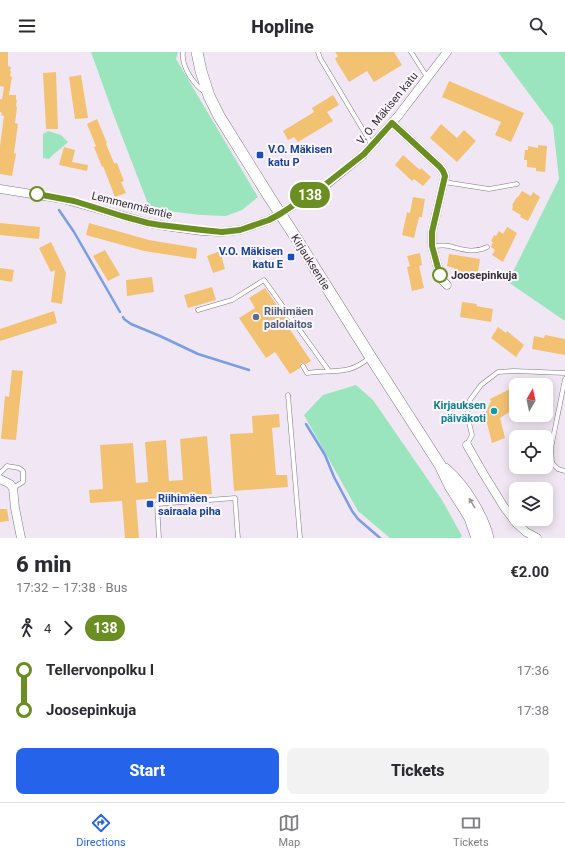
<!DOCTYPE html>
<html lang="en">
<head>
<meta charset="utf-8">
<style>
	:root { --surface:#fff; --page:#f2f2f3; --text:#2b2b33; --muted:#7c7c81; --line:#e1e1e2; --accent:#2563eb }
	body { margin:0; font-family:Roboto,sans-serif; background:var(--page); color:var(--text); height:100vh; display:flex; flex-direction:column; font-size:15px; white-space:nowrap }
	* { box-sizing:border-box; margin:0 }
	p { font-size:13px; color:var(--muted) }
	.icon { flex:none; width:22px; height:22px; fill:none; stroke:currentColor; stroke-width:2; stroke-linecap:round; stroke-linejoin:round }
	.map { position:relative; height:486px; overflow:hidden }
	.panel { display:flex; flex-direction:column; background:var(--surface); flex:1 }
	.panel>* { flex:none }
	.badge { padding:0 8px; border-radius:13px; font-size:14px; line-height:26px }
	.needle { width:26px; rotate:9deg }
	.tools { position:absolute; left:509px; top:326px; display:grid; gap:8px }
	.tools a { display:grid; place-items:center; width:44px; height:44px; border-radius:8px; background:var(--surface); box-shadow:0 2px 10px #0003; font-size:20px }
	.map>.badge { position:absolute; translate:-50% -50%; box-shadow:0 0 0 2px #fff }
	.legs { display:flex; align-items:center; gap:6px; height:44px; padding:0 16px; font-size:13px }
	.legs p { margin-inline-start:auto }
	.overview { display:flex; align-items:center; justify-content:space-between; height:68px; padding:0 16px }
	h1 { font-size:22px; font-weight:800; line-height:30px }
	.cta { display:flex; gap:8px; margin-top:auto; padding:8px 16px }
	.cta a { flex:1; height:46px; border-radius:8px; background:var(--accent); color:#fff; font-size:16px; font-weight:800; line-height:46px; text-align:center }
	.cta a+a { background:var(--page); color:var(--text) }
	ul { padding:0 16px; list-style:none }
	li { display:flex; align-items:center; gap:14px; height:40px; font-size:15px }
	li i { display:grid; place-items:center; width:6px; height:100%; margin:0 5px; background:currentColor }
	li i::after { content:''; width:10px; height:10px; margin:-5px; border:3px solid; border-radius:50%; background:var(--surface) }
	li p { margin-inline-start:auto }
	li:first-child i { background:linear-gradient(#0000 50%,currentColor 0) }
	li:last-child i { background:linear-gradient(currentColor 50%,#0000 0) }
	header { display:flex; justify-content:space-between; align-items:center; height:52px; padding:0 16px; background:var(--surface); font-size:18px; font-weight:800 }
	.menu { display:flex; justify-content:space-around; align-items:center; height:56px; border-top:1px solid var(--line); background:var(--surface); font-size:11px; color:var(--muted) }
	.menu a { display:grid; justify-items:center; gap:2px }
	.menu .on { color:var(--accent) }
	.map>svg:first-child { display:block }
</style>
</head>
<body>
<header><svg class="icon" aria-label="menu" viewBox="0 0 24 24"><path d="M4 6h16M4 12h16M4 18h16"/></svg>Hopline<svg class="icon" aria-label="search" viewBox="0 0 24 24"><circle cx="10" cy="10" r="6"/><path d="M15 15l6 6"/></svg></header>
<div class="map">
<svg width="565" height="486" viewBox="0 0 565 486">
	<rect width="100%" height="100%" fill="#f1e7f4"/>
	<!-- green -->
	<path fill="#9ae5bd" d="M91,0H178L176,7L258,145L242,158L226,164L201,163L150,157L114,64Z
		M498,0H565V269L508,230L559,127L553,74Z
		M48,79L61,83L68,90C62,96 55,100 49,107L43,106V82Z
		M356,333L373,348L442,448L462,484L460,486H390L358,459L304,363L323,343Z"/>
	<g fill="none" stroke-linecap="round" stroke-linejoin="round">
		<!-- stream -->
		<path stroke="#799ee5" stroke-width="2.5" d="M59,158L74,180L120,260
			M123,265L124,267L131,272L160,284L198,302L249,318
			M306,372L325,403L334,425L352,459L358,467L380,486"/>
	</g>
	<!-- building -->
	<path fill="#f3c172" d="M0,0H8V14L11,15L10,19H11L10,24L12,25L9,43H16V48H17L16,54L17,55L15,71L18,72L14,101L16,102L12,124L0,122V94L4,64L1,63L2,61L0,60V47H2L4,35L0,34Z
		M335,0H394L402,13L374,30L367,19L349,30L335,7L338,4Z
		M56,20L58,77H46L43,21Z
		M81,23L88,66L75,67L69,25Z
		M449,29L524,61L511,90L495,83L501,70L442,45Z
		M333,43L339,53L327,60L333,69L298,90L294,85L288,88L283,79L314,60L312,56Z
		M97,67L107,91L106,92L114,111H117L124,129L121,130L126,141L115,145L103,114L102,115L94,95L96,94L87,72Z
		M441,72L457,86L464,78L476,89L457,110L430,86Z
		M538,93L547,94L545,120L536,119V116L527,115V108H524L525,98H528V94L538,96Z
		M64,95L75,98L72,110L88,113L87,119L59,113Z
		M403,103L420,118L421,116L431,125L423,134L414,127L412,129L395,113Z
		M522,139L531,144L533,140L540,145L528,169L520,165L521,163L512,158L513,154L512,153L517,145H518Z
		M413,145L425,147L422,165H419L414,186L402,183L407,160L410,161Z
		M0,171L40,175L39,187L0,183Z
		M89,171L149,188L197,196L196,207L144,199L86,183Z
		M507,175L517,181L503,210L492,203L495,198L491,195L493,190L491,189L494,183L496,184L499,179L503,182Z
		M51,190L66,221L62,252L51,250L55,218L51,220L39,196Z
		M105,198L120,223L108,229L93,204Z
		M220,199L225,217L213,221L207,204Z
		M420,201L422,213L419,214L424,236L412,239L407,215L410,214L407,204Z
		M449,202L480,207L478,220L471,219L470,223L465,222L464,225L458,224V221L453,220L454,216L447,214Z
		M0,216L14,218L12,230L0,228Z
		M152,225L154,240L127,244L126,228Z
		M212,235L216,248L188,256L184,243Z
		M265,236L287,268L285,270L311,309L306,312L303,311H301L300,314V316L290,322L275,300L266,306L239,266L255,256L249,246Z
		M462,250L477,252L476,254L493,257L491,270L460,265Z
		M54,259L57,271L0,289V277Z
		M498,275L506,281L507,279L524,293L516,305L491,286Z
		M545,283L565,287V303L532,297L534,284L544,286Z
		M12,318L23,319L16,388L1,387L5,344L9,345Z
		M516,334V351L514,352L516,356L500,366L505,386L492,391L487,371L483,372L481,363L485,362L491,349L490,347Z
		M279,362L280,375L272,376L276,423H287L288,435L234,439L230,382L253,381L252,364Z
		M207,384L212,442L136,448L139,486H125L122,449L90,451L89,438L103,437L100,393L133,391L136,431L148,430L145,390L166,388L169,429L183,428L180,387Z
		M0,457H7L9,469L0,470Z"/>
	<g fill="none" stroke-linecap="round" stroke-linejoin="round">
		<!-- lane casing -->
		<g stroke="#807782" stroke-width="5">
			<path id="lane" d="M183,0C181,15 194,33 206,41
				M318,0L320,6L372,93
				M411,0L427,25
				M444,130L489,137L517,132
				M432,194C438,194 443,193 449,194C462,197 473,202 487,195
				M198,258L232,248L264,228L329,319
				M303,314L307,321C333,317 348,324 369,306
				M565,327L551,396L552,411L558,417L565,419
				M288,343L300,486
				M467,393L472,383L467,362L470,348L481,333L498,320L514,319L565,321
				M0,421L7,414L19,416L23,419V430L13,436
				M159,486L157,452L235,446L238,486"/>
		</g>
		<!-- street casing -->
		<g stroke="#807782" stroke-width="9">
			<path id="street" d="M392,71L440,115L443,119L445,124L432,180V194L441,227L447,233
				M0,137L63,147L148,171L172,175L202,179L222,180L240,178L269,168L280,162L326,133L364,102L398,64L447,0
				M467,393L483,421L504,455L517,472L526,480L537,486
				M0,427L10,432L13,436L15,456L21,486"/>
		</g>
		<!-- secondary casing -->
		<g stroke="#807782" stroke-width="12">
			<path id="secondary" d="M197,0L201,19L209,44L219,64L270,146L291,178L370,304L440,413L450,434L464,456L470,466L477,486
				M445,417C449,421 453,424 456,428C469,442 484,468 488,486"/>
		</g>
		<!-- lane -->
		<use href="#lane" stroke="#fff" stroke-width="4"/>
		<!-- street -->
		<use href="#street" stroke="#fff" stroke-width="8"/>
		<!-- secondary -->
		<use href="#secondary" stroke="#fff" stroke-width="11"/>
	</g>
	<!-- one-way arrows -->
	<defs><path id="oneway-solid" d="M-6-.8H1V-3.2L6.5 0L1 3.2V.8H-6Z"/></defs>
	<use fill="#989699" href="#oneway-solid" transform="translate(472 451) rotate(-121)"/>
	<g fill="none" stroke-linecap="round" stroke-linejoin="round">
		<!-- line-1 casing -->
		<g stroke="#fff" stroke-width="9">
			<path id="line-1" d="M37,142L74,149L122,164L148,171L160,173L202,178L222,180L240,178L269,168L280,162L326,132L364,102L392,71L440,115L443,119L445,124L432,180V194L440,223"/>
		</g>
		<!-- line-1 -->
		<use href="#line-1" stroke="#6b8e23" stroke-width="6"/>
	</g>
	<!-- markers -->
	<g fill="#1a4fb4" stroke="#fcf6fe" stroke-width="1.5">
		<rect x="256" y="99" width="8" height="8" rx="2"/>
		<rect x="287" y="201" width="8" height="8" rx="2"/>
		<rect x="146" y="448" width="8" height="8" rx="2"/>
	</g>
	<g fill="#fff" stroke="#6b8e23" stroke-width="2">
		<circle cx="37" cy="142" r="7"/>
		<circle cx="440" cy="223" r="7"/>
	</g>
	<circle fill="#5c6f8a" stroke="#fcf6fe" stroke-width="1.5" cx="256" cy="265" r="4"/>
	<circle fill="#0f9aa8" stroke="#fcf6fe" stroke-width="1.5" cx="494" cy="359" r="4"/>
	<g text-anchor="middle" stroke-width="4" stroke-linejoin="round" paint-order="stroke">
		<!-- street labels -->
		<g font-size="11" fill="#322e33" stroke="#fcf6fe">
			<text transform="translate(387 56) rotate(-51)" y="4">V. O. Mäkisen katu</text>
			<text transform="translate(132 153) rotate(14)" y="4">Lemmenmäentie</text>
			<text transform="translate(311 210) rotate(58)" y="4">Kirjauksentie</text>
		</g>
		<!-- transit labels -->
		<g font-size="11" font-weight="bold" fill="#164399" stroke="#fcf6fe" text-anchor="start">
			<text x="268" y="101">V.O. Mäkisen<tspan x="268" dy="13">katu P</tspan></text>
			<text x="283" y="203" text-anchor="end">V.O. Mäkisen<tspan x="283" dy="13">katu E</tspan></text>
			<text x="158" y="450">Riihimäen<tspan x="158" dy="13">sairaala piha</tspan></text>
		</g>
		<!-- stop labels -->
		<g font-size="11" font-weight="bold" fill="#322e33" stroke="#fcf6fe" text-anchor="start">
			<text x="451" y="227">Joosepinkuja</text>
		</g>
		<!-- service labels -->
		<g font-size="11" font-weight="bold" fill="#4e5e75" stroke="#fcf6fe" text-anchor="start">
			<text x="264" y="263">Riihimäen<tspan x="264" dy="13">palolaitos</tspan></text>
		</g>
		<!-- culture labels -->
		<g font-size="11" font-weight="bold" fill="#0d838f" stroke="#fcf6fe" text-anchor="end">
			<text x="486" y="357">Kirjauksen<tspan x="486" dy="13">päiväkoti</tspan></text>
		</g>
	</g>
</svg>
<div class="tools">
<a><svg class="needle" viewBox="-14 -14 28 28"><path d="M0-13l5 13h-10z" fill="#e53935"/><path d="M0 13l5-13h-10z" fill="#7c7c81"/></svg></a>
<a><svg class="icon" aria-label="locate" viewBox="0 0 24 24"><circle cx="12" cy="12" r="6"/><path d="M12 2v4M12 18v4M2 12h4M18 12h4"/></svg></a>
<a><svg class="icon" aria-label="layers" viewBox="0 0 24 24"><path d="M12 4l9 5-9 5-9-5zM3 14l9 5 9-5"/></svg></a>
</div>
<b class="badge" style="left:310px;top:143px;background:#6b8e23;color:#fff">138</b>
</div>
<section class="panel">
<div class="overview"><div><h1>6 min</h1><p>17:32 – 17:38 · Bus</p></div><b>€2.00</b></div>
<div class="legs"><svg class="icon" aria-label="walk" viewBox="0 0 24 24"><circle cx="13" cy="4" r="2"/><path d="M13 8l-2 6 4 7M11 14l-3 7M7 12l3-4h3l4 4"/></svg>4<svg class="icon" aria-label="forward" viewBox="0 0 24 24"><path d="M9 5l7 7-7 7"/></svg><b class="badge" style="background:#6b8e23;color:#fff">138</b></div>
<ul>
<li><i style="color:#6b8e23"></i><b>Tellervonpolku I</b><p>17:36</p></li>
<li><i style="color:#6b8e23"></i><b>Joosepinkuja</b><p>17:38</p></li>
</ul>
<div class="cta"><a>Start</a><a>Tickets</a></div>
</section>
<nav class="menu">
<a class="on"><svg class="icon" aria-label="directions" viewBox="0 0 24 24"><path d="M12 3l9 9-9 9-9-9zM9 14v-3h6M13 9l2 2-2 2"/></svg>Directions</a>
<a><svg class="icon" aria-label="map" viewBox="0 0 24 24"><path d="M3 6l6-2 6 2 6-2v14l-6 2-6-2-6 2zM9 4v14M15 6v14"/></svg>Map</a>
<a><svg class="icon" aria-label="tickets" viewBox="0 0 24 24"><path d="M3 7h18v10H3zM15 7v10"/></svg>Tickets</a>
</nav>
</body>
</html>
